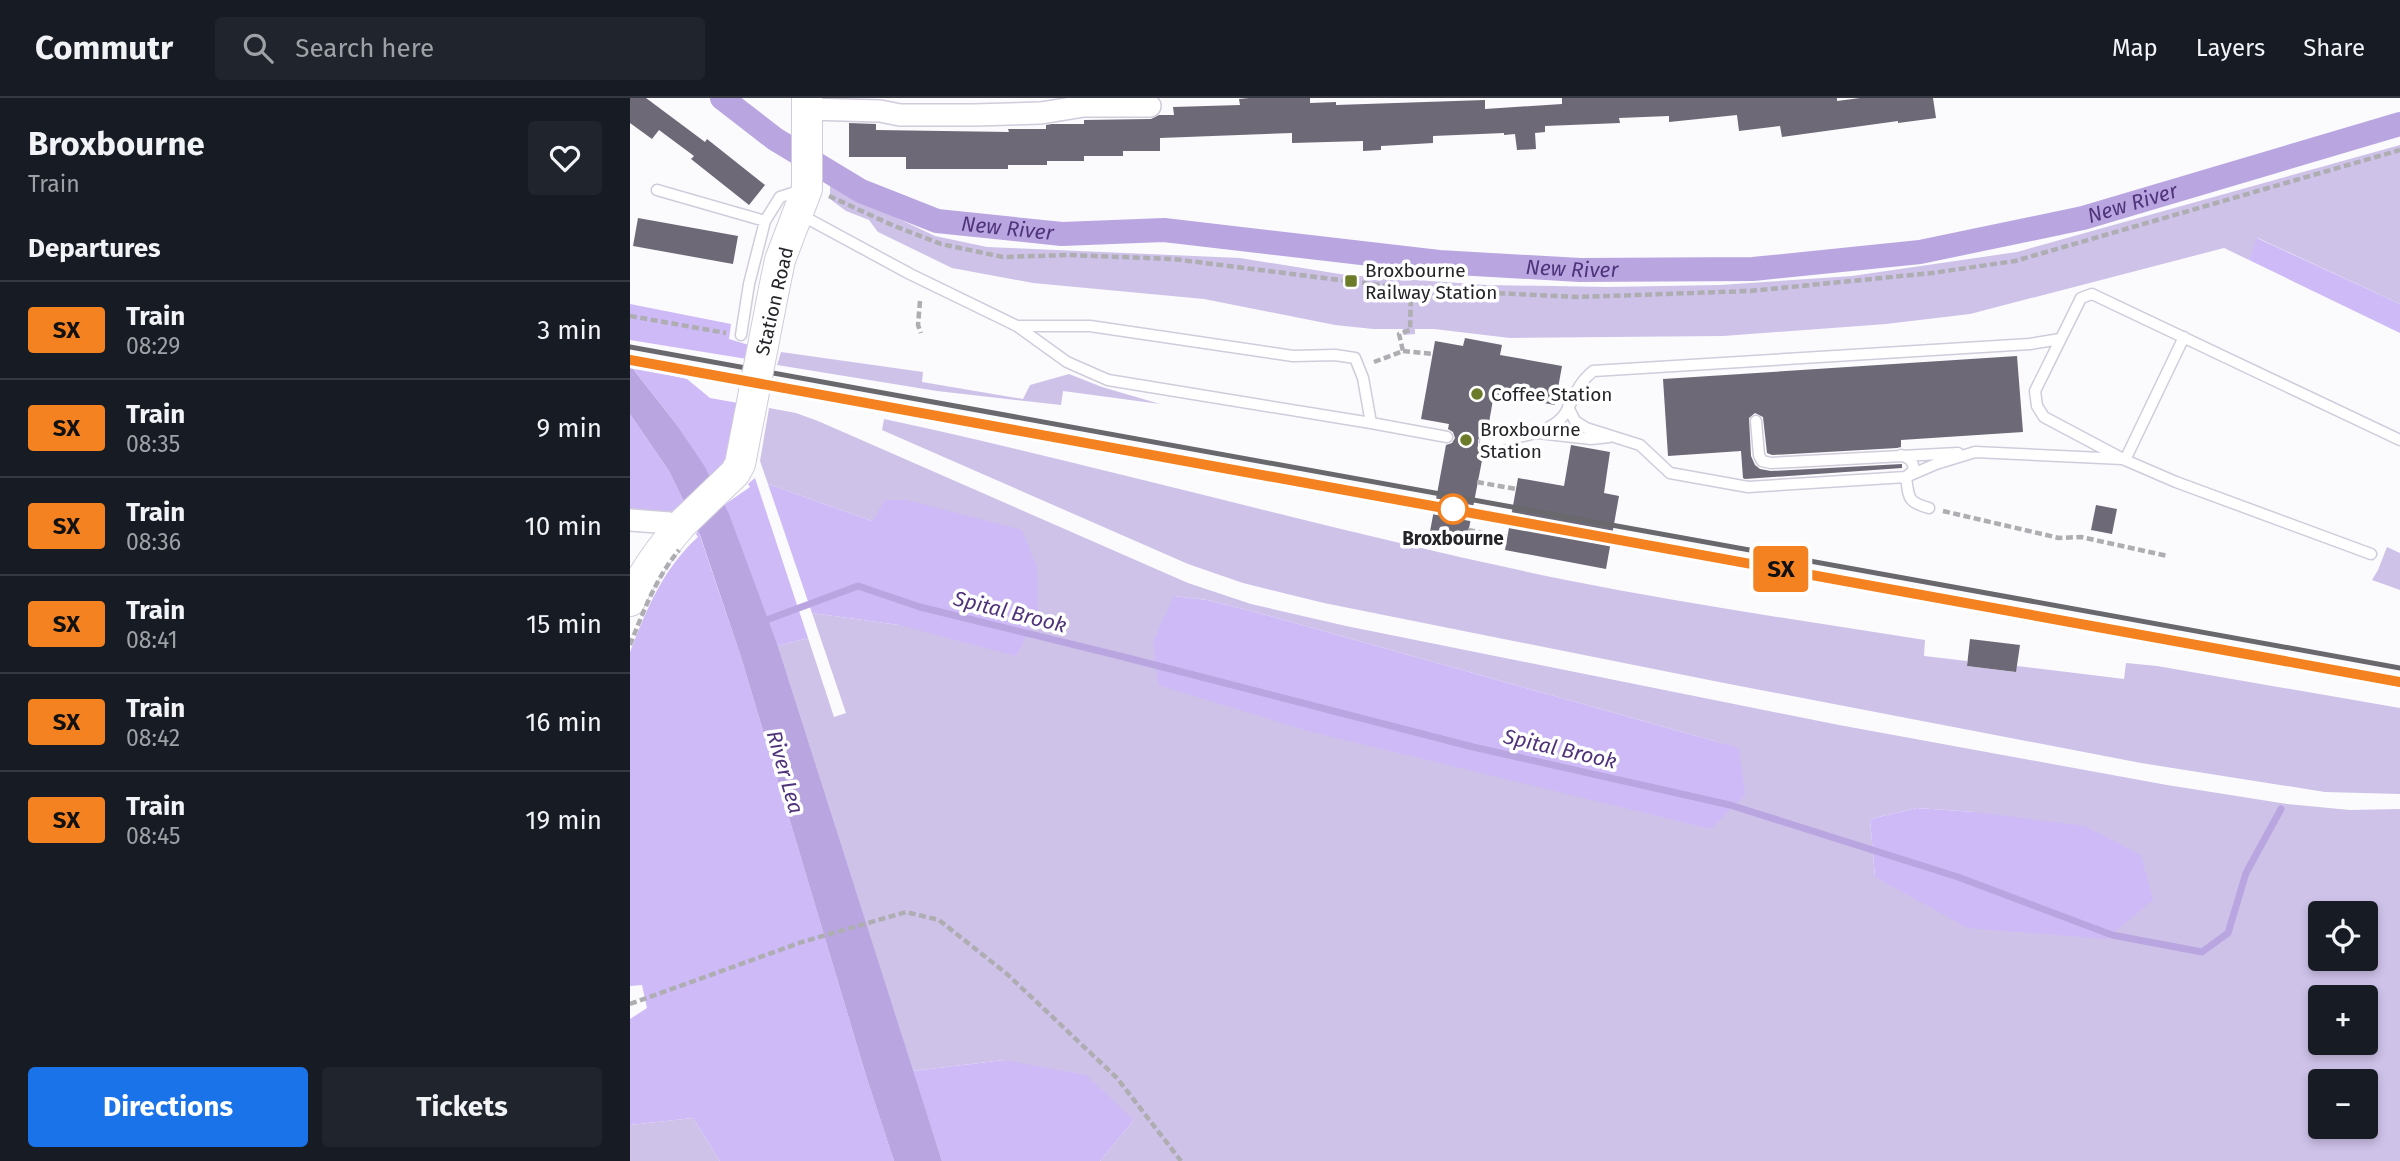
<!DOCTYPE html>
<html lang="en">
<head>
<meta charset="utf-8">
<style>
	:root { --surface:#171b24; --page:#20242c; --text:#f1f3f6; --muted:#9ea1a6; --line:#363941; --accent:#1a73e8 }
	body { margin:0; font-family:"Fira Sans",sans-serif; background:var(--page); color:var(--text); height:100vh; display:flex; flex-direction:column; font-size:26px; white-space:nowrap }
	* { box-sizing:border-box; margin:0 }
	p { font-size:23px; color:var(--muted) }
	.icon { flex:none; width:38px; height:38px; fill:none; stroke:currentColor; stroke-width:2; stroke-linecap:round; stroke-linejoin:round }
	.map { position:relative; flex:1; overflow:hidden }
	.sheet { display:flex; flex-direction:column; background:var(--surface); width:630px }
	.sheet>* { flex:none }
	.badge { padding:0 14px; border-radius:5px; font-size:24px; line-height:46px }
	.tools { position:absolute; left:1678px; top:803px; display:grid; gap:14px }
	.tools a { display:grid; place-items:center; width:70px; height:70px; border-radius:7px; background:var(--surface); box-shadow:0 4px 10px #0003; font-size:35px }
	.map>.badge { position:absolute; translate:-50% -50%; box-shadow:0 0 0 4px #fff }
	h2 { padding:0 28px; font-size:26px; line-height:63px }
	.round { display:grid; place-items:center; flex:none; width:74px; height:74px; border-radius:7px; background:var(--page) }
	.head { display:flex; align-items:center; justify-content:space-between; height:119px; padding:0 28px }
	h1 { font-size:33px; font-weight:700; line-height:52px }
	.button { display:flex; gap:14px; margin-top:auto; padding:14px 28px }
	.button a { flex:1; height:80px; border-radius:7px; background:var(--accent); color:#fff; font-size:28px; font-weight:700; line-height:80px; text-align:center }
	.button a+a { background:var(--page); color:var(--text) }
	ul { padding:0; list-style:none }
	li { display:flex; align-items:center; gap:21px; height:98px; padding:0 28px; border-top:2px solid var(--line) }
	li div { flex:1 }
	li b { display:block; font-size:26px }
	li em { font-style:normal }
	li .badge { min-width:77px; font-weight:700; text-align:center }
	header { display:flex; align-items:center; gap:42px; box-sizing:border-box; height:98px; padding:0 35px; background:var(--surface); border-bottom:2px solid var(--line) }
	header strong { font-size:33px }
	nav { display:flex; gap:38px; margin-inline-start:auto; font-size:24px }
	.search { width:490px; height:63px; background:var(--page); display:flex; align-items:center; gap:18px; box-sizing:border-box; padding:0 24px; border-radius:7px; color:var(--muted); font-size:26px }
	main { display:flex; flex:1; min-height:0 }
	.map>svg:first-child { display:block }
</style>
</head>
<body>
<header>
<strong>Commutr</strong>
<div class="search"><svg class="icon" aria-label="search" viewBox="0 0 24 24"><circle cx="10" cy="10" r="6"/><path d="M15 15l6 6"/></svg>Search here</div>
<nav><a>Map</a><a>Layers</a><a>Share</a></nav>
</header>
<main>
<section class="sheet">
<div class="head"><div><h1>Broxbourne</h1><p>Train</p></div><a class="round"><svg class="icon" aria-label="heart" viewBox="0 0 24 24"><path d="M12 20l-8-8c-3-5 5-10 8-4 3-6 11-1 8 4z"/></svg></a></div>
<h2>Departures</h2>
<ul>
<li><span class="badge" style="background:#f58220;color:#111">SX</span><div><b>Train</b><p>08:29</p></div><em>3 min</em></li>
<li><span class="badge" style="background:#f58220;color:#111">SX</span><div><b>Train</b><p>08:35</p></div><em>9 min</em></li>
<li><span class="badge" style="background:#f58220;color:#111">SX</span><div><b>Train</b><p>08:36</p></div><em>10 min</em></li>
<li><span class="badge" style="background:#f58220;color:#111">SX</span><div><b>Train</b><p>08:41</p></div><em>15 min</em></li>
<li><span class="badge" style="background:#f58220;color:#111">SX</span><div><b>Train</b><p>08:42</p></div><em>16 min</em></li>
<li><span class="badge" style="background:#f58220;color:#111">SX</span><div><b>Train</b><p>08:45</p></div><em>19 min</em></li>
</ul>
<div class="button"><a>Directions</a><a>Tickets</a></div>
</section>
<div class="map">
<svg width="1770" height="1063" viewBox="0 0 1770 1063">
	<rect width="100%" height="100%" fill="#fbfafd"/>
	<!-- green -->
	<path fill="#cec2e9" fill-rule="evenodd" d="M1770,47V206L1628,140L1619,162L1594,150L1340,216L1256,226L1093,238L880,240L804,231H785V236L774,237L773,231H743L705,227L574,201L403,185L322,170L248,134L239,122L216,113L200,101V88L305,138L357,149L610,160L716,177L856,187L978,189L1090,187L1222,178L1387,154Z
		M151,254L293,274L292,284L393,301L400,287L439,276L472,289L530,306L433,293L431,307L307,293L147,267Z
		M139,310L166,315L188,323L558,485L621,506L716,528L1209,627L1537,687L1657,706L1720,712L1770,711V1063H470L504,1022L374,962L283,973L148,548L178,540L204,619L216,615L182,515L269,527L242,423L138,386L130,363ZM544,498L577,502L640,518L1109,650ZM1287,710L1345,714L1245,779L1240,721ZM1690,816H1736V861H1690ZM1690,900H1736V945H1690ZM1690,984H1736V1029H1690Z
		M254,321C482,370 707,435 936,482C1055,506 1175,523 1295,542L1294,558L1337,563V568L1385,574L1387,568L1494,581L1496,565L1527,568L1770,610V696L1695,694L1511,665L1094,585L694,505L613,485L558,466L252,332Z
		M1757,449L1770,455V492L1742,482L1748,472Z
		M63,1020L90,1063H0V1027Z"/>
	<!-- forest -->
	<path fill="#cebaf7" d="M1627,140L1770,206V235L1619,162Z
		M0,206L101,226L99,241L119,247L117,261L0,242Z
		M1,268L57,281L80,300L108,305L97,360L81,380L47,327Z
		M0,316L39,373L54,404L41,414L0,413Z
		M125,380L178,540L148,548L94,407L120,389L118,386Z
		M138,386L242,423L255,402H277L392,432L407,470L408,516L386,558L269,527L182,515Z
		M68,432L111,559L237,981L264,1063H90L63,1020L0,1027V921L17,910L12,887L0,888V554C17,510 33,471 68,439L66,436Z
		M544,498L577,502L640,518L1109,650L1115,697L1081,731L682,634L528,587L523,543Z
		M1287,710L1345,714L1455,728L1511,757L1523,802L1476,841L1338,830L1245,779L1240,721Z
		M374,962L456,977L504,1022L470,1063H312L283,973Z"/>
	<!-- water -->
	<path fill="#b9a6e1" d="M0,267L47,327L75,369L99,416L148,548L312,1063H264L237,981L111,559L70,437L39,373L0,316Z"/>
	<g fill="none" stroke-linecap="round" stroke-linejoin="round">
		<!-- stream -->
		<path stroke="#b9a6e1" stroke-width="7" d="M131,524L228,488L290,509L490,558L843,649L1100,707L1328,779L1482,837L1572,854L1598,835L1616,775L1651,711"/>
		<!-- canal -->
		<path stroke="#b9a6e1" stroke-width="24" id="s1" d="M92,0L145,41L231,93L307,123L432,136L534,132L809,164L950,172L1123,171L1290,154L1453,120L1770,26"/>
	</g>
	<!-- building -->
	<path fill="#6d6977" d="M0,0H16L75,44L77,41L135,87L119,107L61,61L64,58L29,32L22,41L0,25Z
		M619,0H680V5L706,4V7L855,2V11L932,6V0H1207V3L1230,0H1303L1306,20L1268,25V23L1152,39L1150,28L1109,33L1107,17L1039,24V18L989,20L990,25L915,28V34L905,35L906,51L887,52L885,36L874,37V35L803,38V45L751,48V52L733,53V43L662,45V35L530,40V53H493V58H454V63H417V67H378V71H276V59H219V25L246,26V32L379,34L378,31H416V27L422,26H454V22L521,21L529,17H544L543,9L610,7L609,1Z
		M8,120L108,138L103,166L3,148Z
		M835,240L872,247L870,257L932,268L925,307L864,296L857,336L851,337L848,342V348L854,352L836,446L799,439L816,347L822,345L825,340L823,334L818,331L819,326L791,321L805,243L833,248Z
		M1387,258L1393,334L1271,342V349L1267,350L1142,357L1137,355L1133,319L1125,315L1119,320L1121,358L1125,367L1130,371L1141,373L1272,366V370L1115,381L1113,380L1111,353L1038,358L1033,281Z
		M941,347L980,354L974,395L989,398L976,471L875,452L888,380L934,388Z
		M1466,407L1487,411L1482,436L1461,432Z
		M1340,541L1390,547L1386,574L1337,568Z"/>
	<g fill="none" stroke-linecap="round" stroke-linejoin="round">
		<!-- lane casing -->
		<g stroke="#d0ccdb" stroke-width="13">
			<path id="lane" d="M27,92L135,123
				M171,117L280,176L387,228L437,264L478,282L741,325L733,280L725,260L705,257L663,258L460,228H387
				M111,237L119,186L135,123L150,99L172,92
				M938,309L945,323L956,330L1010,347L1040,375L1118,389L1276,379L1306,366L1345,354L1493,361
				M1126,323L1129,357L1132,363L1141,365L1328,355
				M741,325L817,339
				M908,335L961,341L979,339
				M855,344C879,341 923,337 936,314C947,295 946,288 963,273L1400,246L1430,241
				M1271,357C1280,361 1283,362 1284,372L1276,379C1279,400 1277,404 1299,410
				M1495,362L1554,239
				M1741,456L1546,384L1495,362L1414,319L1407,308L1405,293L1451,200L1462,196L1770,342"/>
		</g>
		<!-- street casing -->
		<g stroke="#d0ccdb" stroke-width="24">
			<path id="street" d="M177,11L250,13L270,17H344L411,15L454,8H520
				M0,422L52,426"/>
		</g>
		<!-- secondary casing -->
		<g stroke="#d0ccdb" stroke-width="32">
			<path id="secondary" d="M144,191L150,162L177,91V0
				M0,503C13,474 31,450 52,426"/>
		</g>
		<!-- path -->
		<path stroke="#aeadb1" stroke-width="4.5" stroke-dasharray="7 3.5" stroke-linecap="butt" d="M199,98L262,127L311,146L373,159L438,157L543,161L781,191L948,199L1120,193L1302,175L1385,163L1770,52
			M290,203L288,227L291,235
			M0,218L96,235
			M773,253L803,256
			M744,264L773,253L769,236L780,232L781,191
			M847,384L886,391
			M1313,413L1429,440L1451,439L1538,458
			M838,432L877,439
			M0,906L172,844L276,814L309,822L377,876L487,980L551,1063"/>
		<!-- lane -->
		<use href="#lane" stroke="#fff" stroke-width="10"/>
		<!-- street -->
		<use href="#street" stroke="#fff" stroke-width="21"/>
		<!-- secondary -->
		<use href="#secondary" stroke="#fff" stroke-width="30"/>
		<!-- rail -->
		<path stroke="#69686c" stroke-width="5" d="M0,249L1770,570
			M0,262L1770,584"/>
		<!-- secondary-bridge casing -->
		<g stroke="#d0ccdb" stroke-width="32" stroke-linecap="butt">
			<path id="secondary-bridge" d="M52,426L105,375L110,366L144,191"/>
		</g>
		<!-- path-bridge -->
		<path stroke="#aeadb1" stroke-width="4.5" stroke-dasharray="7 3.5" stroke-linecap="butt" d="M0,547C13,514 26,480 49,452"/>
		<!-- secondary-bridge -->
		<use href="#secondary-bridge" stroke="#fff" stroke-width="30"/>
	</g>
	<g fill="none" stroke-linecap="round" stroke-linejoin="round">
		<!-- line casing -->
		<g stroke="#fff" stroke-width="16">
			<path id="line" d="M0,262L1770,584"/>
		</g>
		<!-- line -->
		<use href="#line" stroke="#f58220" stroke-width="10"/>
	</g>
	<!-- markers -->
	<g fill="#6b7b29" stroke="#fff" stroke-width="2.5">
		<rect x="714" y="176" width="14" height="14" rx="3.5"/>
		<circle cx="847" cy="296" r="7"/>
		<circle cx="836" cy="342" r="7"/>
	</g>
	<circle fill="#fff" stroke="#f58220" stroke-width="3.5" cx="823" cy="411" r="14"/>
	<g text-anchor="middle" stroke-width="7" stroke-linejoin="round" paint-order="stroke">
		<!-- poi labels -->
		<g font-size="19" fill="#252429" stroke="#fff" text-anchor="start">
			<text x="735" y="179">Broxbourne<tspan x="735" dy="22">Railway Station</tspan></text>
			<text x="861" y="303">Coffee Station</text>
			<text x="850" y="338">Broxbourne<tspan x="850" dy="22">Station</tspan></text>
		</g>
		<!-- street labels -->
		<g font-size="19" fill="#252429" stroke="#fff">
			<text transform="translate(144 203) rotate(-77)" y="7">Station Road</text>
		</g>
		<!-- stop labels -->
		<g font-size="19" font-weight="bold" fill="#252429" stroke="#fff">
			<text x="823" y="447">Broxbourne</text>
		</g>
		<!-- water labels -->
		<g font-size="21" font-style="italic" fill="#50347b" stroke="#fff">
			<text dy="7" stroke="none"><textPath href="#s1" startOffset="1454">New River</textPath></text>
			<text dy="7" stroke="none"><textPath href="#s1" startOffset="320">New River</textPath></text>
			<text dy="7" stroke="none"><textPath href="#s1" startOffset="887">New River</textPath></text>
			<text transform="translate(380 514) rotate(14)" y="7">Spital Brook</text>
			<text transform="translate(930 651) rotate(13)" y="7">Spital Brook</text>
			<text transform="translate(155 674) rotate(74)" y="7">River Lea</text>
		</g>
	</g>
</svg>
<div class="tools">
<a><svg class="icon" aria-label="locate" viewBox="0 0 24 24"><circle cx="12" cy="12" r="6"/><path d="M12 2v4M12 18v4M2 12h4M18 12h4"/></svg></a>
<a>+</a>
<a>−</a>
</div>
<b class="badge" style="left:1151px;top:471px;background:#f58220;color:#111">SX</b>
</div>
</main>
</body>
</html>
